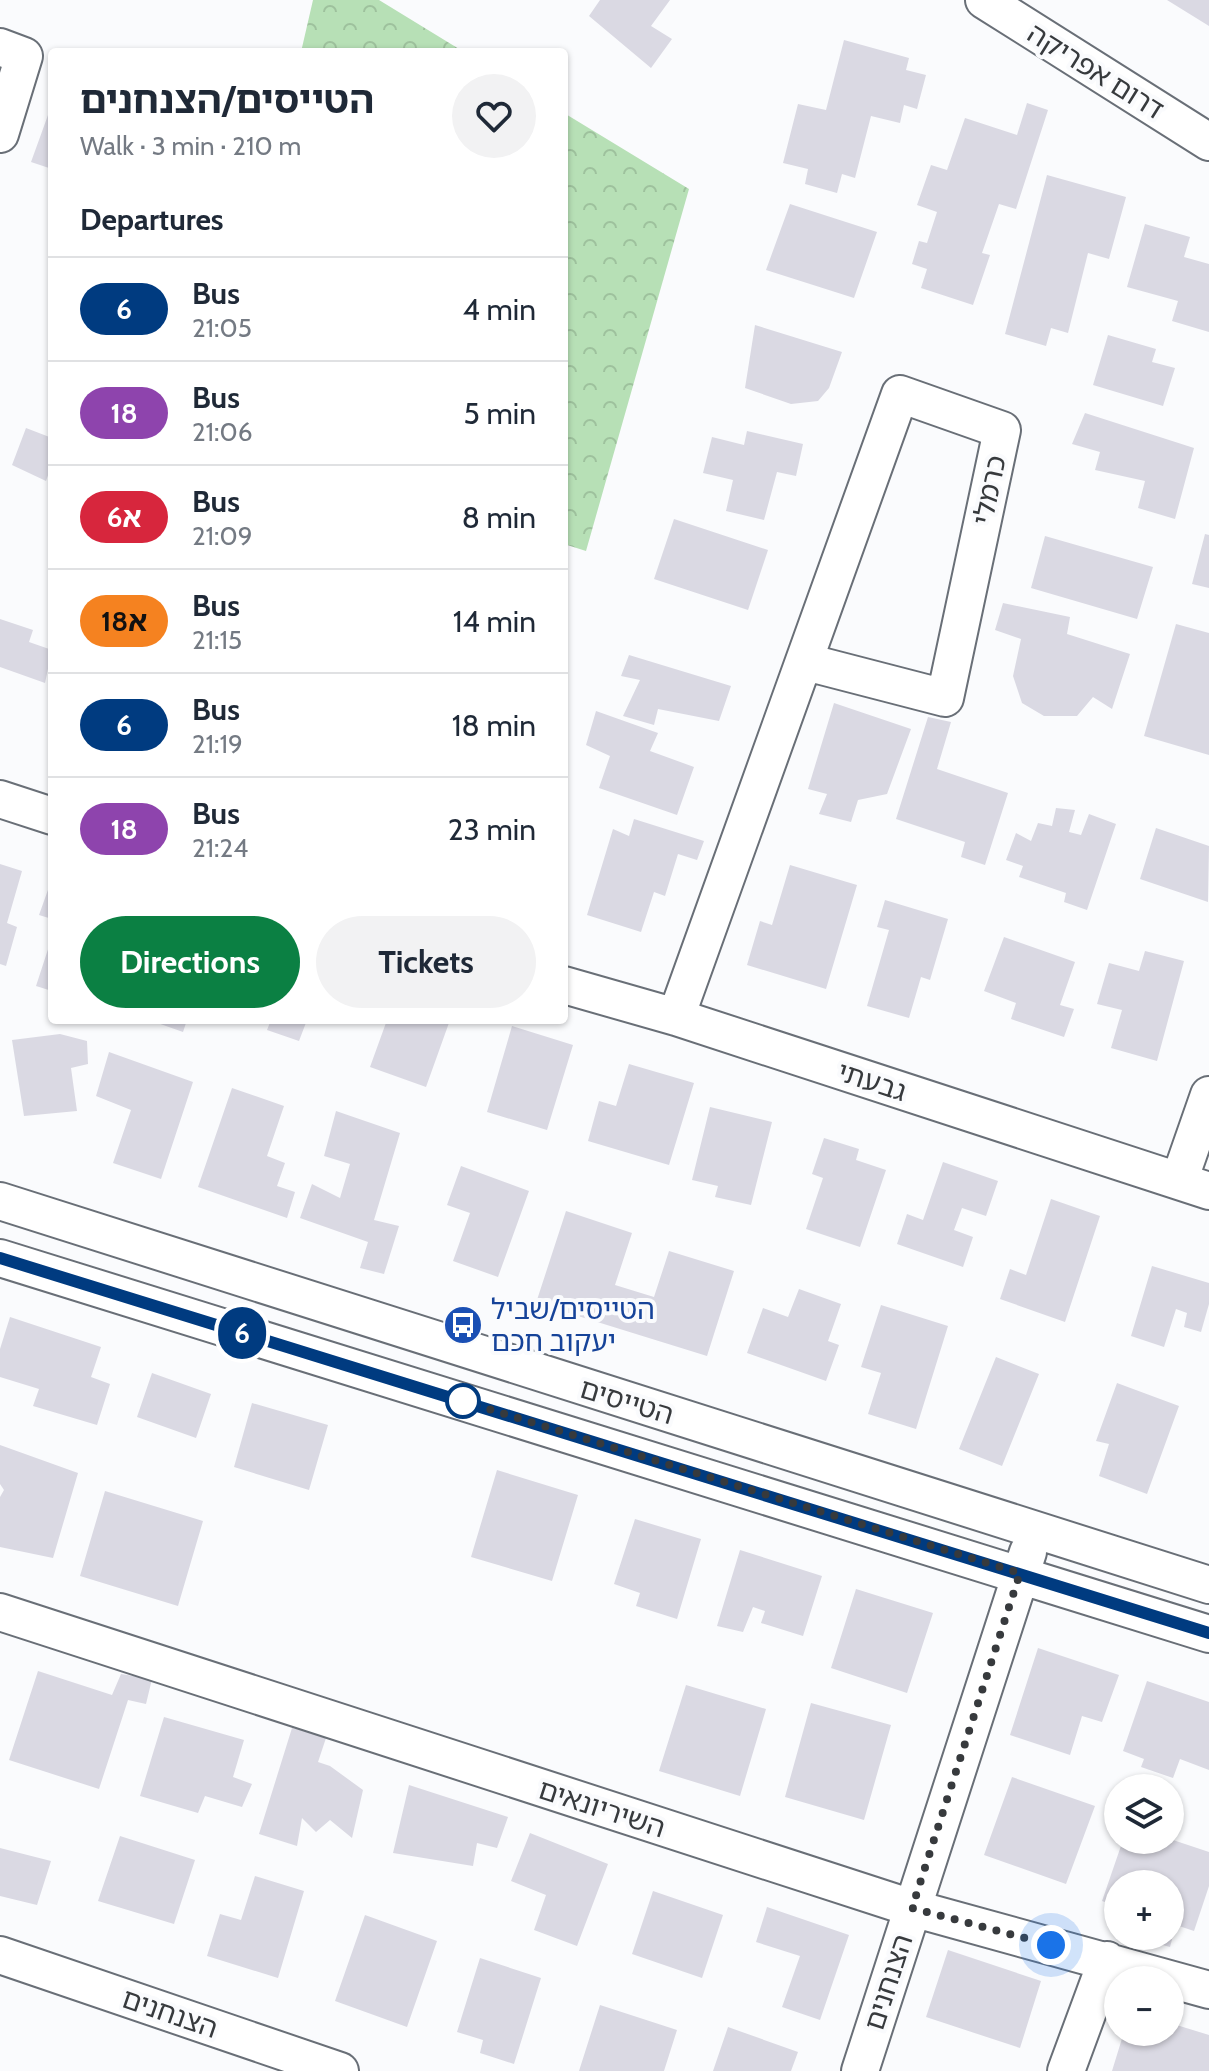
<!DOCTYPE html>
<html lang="en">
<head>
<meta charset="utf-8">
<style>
	:root { --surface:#fff; --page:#f2f2f3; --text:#1f2937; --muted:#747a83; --line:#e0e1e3; --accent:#0b8043 }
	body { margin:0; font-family:Cabin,"Noto Sans Hebrew",sans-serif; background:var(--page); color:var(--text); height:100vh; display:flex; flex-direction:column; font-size:30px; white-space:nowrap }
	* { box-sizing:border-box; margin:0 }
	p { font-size:26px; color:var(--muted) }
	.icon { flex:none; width:44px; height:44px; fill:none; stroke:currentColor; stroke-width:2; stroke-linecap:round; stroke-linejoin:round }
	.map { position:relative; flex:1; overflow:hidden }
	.panel { position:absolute; left:48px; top:48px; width:520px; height:976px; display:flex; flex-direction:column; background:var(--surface); border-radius:8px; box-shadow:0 2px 6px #0004 }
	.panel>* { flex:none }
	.badge { padding:0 16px; border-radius:26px; font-size:28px; line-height:52px }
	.buttons { position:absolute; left:1104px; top:1774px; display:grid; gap:16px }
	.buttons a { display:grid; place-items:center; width:80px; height:80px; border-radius:50%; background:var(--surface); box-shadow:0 2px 6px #0004; font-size:40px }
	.you { position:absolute; width:40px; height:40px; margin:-20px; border:6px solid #fff; border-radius:50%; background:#1a73e8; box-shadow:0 0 0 12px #1a73e833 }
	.map>.badge { position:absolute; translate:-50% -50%; box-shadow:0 0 0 4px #fff }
	h2 { padding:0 32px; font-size:30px; line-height:72px }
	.round { display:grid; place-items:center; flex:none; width:84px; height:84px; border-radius:42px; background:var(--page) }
	.head { display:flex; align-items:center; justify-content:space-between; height:136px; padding:0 32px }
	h1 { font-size:38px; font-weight:700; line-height:60px }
	.cta { display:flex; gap:16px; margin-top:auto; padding:16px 32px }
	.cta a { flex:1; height:92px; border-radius:48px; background:var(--accent); color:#fff; font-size:32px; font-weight:700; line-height:92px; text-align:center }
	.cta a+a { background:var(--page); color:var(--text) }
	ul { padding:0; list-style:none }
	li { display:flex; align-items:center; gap:24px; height:104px; padding:0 32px; border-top:2px solid var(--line) }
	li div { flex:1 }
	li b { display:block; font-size:30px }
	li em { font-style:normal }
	li .badge { min-width:88px; font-weight:700; text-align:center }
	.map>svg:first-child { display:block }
</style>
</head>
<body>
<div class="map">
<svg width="1209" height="2071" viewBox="0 0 1209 2071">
	<defs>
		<pattern id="park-crowns" width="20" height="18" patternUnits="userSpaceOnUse" patternTransform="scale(2)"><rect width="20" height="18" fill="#b7e0b6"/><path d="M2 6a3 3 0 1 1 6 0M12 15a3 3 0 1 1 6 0" fill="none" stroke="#9ec19d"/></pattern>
	</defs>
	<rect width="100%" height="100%" fill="#fafbfd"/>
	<!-- park -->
	<path fill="url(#park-crowns)" d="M313,0H379L464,52H301Z
		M564,113L689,189L586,551L564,544Z"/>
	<!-- building -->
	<path fill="#dad9e3" d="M600,0H670L651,26L672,39L651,68L589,16Z
		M1167,0H1209V26Z
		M844,40L909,58L906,70L926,75L917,109L904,105L900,123L871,116L855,178L842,174L837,193L805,184L808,169L783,163L798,104L826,110Z
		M1027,103L1048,110L1016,209L999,204L982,253L990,255L973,305L921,288L927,269L912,264L919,241L927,243L937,212L917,205L931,165L947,170L965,118L1017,135Z
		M52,104V169L31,162Z
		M1047,175L1126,197L1109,259L1088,253L1068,333L1051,328L1046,346L1005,334Z
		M790,204L877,232L854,298L766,270Z
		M1145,224L1190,237L1184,257L1209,264V332L1172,321L1178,301L1127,287Z
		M755,325L842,352L829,388L818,401L791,404L745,388Z
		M1108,335L1156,349L1152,362L1175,368L1163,406L1093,385Z
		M1085,413L1194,448L1175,519L1138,508L1145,481L1095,470L1100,452L1072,444Z
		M26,428L52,438V464L46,481L12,465Z
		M747,431L803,444L796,476L777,472L764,520L726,511L733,480L703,473L712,437L744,445Z
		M674,519L768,550L748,610L654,579Z
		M1205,534L1209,535V588L1192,584Z
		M1045,536L1153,567L1137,619L1031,588Z
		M1003,603L1070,617L1067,634L1130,654L1112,709L1093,697L1077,716H1044L1022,703L1013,676L1021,639L995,630Z
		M0,619L33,630L29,642L52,650L45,683L0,667Z
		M1176,624L1209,633V755L1144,736Z
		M629,655L731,686L719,721L658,709L654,725L623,716L640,680L621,676Z
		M834,703L911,729L887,794L858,800L851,822L819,814L827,794L808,789Z
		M596,711L658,733L650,751L694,767L677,815L599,788L610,756L586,745Z
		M928,717L951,722L937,769L1008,793L985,865L961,857L965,842L896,819Z
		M1056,808L1075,810L1069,832L1081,835L1089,814L1116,824L1087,910L1064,902L1066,893L1019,877L1023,866L1006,860L1016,833L1031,841L1038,823L1052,826Z
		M634,819L704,841L697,860L678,854L665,896L654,892L641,932L587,915L613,829L629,836Z
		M1156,828L1209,846L1208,902L1140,879Z
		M0,864L22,871L7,923L17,927L6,966L0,964Z
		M790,865L857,885L826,989L747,965L760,921L772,925Z
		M49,887L52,888V919L39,915Z
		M885,900L948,919L930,980L921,977L909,1018L867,1006L889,930L877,927Z
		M52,937V991L36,986Z
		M1004,937L1075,962L1060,1005L1074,1009L1064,1037L1011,1019L1016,1003L984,991Z
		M1145,951L1184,961L1157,1061L1111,1048L1122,1010L1097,1004L1109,963L1139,971Z
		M149,1020H187L183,1032Z
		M271,1020H307L299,1041L267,1030Z
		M387,1020H450L426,1087L370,1067Z
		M512,1026L573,1045L547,1130L487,1112Z
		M60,1034L87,1041L88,1064L71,1068L77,1111L24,1116L12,1040Z
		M109,1052L193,1082L161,1179L113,1163L131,1110L96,1096Z
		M629,1064L694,1083L669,1165L588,1141L599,1101L616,1106Z
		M232,1088L284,1106L267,1156L285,1163L277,1186L295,1192L287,1218L198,1187Z
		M710,1107L772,1122L751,1205L715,1197L718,1186L692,1180Z
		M336,1111L400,1133L374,1220L399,1226L384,1274L360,1268L368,1242L300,1218L312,1184L340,1198L350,1164L324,1156Z
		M824,1138L859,1149L856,1160L886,1170L860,1247L806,1229L823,1178L812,1174Z
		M943,1162L998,1181L986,1216L962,1208L954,1230L973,1237L963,1267L897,1244L907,1214L923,1220Z
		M461,1166L529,1191L498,1277L453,1261L470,1213L447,1205Z
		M1051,1199L1100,1216L1065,1322L1000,1299L1010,1269L1026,1275Z
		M566,1211L632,1233L615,1285L654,1297L669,1251L734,1271L707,1356L536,1303Z
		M1152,1266L1209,1283V1304L1201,1332L1184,1327L1187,1313L1176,1309L1164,1347L1131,1336Z
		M799,1289L841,1304L828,1341L839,1345L826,1381L747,1353L763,1308L788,1317Z
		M881,1305L948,1326L916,1429L868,1414L881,1373L861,1367Z
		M10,1317L101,1347L91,1377L110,1384L97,1425L33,1406L39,1389L0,1377V1349Z
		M996,1357L1039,1374L1002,1466L959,1449Z
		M152,1373L211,1394L196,1438L137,1417Z
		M1117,1383L1179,1406L1147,1494L1099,1476L1109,1444L1096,1441Z
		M252,1403L328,1425L309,1490L234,1467Z
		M0,1445L78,1473L53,1558L0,1547V1497L4,1490L0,1484Z
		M497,1470L578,1495L552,1581L471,1557Z
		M105,1491L203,1521L178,1606L80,1576Z
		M635,1519L701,1539L677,1619L636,1606L640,1593L614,1584Z
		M740,1550L822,1576L803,1636L761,1623L765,1611L753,1607L743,1632L717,1626Z
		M856,1589L933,1613L907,1693L831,1668Z
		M1038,1648L1119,1675L1102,1722L1082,1716L1070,1755L1010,1735Z
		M38,1671L112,1695L121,1674L152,1679L146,1704L128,1700L99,1789L9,1760Z
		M1147,1681L1209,1702V1770L1180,1759L1173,1778L1141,1767L1144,1759L1123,1751Z
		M686,1685L766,1709L740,1796L659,1771Z
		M811,1703L891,1725L864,1820L785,1797Z
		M164,1717L244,1740L233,1777L252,1784L242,1807L205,1796L198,1813L140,1796Z
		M292,1728L327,1735L318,1762L330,1766L363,1790L352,1838L330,1820L316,1832L302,1818L297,1846L259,1834Z
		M1012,1777L1095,1806L1066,1884L984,1855Z
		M409,1785L508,1817L497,1848L477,1843L473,1866L393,1853Z
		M530,1833L608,1864L577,1946L534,1930L546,1895L511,1881Z
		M120,1836L195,1860L174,1924L98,1901Z
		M1170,1839L1209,1852V1886L1194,1931L1176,1925L1170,1947L1144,1940V1936H1170V1884H1118V1907L1102,1901L1123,1840Z
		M0,1848L51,1861L37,1905L0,1896Z
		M255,1876L304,1891L278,1978L207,1956L220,1914L241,1920Z
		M653,1891L723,1915L702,1978L632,1954Z
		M767,1907L849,1935L820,2020L782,2007L800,1956L756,1942Z
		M365,1915L437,1941L407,2027L335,2001Z
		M948,1950L1041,1981L1020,2048L926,2017Z
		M480,1958L541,1978L514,2064L480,2053L483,2040L457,2032Z
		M600,2005L677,2030L664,2071H579Z
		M1170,2023L1209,2035V2071H1112L1124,2032H1170Z
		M728,2027L798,2052L791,2071H713Z"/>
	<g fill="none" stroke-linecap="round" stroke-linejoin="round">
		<!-- minor casing -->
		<g stroke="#696f77" stroke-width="40">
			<path id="minor" d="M984,0L1209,142
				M0,47L24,56L0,134
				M0,799L52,816
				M564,985L676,1017L1209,1191
				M676,1017L900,394L1002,430L945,698L806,662
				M1179,1181L1209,1095
				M0,1201L1209,1585
				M0,1258L1209,1634
				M0,1612L912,1908L1209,1990
				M0,1955L340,2071
				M860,2071L1028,1552
				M1066,2071L1107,1960"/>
		</g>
		<!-- minor -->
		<use href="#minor" stroke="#fff" stroke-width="36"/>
	</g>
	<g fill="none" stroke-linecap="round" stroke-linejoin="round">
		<!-- line casing -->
		<g stroke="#fff" stroke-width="18">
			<path id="line" d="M0,1258L1209,1633"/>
		</g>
		<!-- line -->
		<use href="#line" stroke="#003b80" stroke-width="12"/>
		<!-- walk -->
		<path stroke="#373a3d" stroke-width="8" stroke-dasharray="0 14.4" d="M463,1401L456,1399L1020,1573L912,1908L1051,1945"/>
	</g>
	<!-- icons -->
	<defs>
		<g id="bus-disc" transform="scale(2)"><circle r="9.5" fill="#1a4fb4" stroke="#fafbfd"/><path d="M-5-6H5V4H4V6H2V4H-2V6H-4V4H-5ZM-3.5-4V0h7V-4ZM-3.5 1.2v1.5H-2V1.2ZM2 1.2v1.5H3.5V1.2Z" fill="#fff"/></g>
	</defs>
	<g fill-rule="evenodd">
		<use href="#bus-disc" x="463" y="1325"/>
	</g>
	<!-- markers -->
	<circle fill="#fff" stroke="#003b80" stroke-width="4" cx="463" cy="1401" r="16"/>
	<g text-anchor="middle" stroke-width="8" stroke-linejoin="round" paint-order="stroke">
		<!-- street labels -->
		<g font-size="28" fill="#373a3d" stroke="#fafbfd">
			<text transform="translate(1096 71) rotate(32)" y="10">דרום אפריקה</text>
			<text transform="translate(989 490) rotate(-78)" y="10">כרמלי</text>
			<text transform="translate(872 1081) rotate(18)" y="10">גבעתי</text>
			<text transform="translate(627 1401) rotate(17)" y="10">הטייסים</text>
			<text transform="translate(602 1808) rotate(18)" y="10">השיריונאים</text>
			<text transform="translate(888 1982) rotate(-72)" y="10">הצנחנים</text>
			<text transform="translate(170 2013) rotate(19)" y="10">הצנחנים</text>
		</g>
		<!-- transit labels -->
		<g font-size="28" fill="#164399" stroke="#fafbfd" text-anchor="start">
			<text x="491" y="1319">הטייסים/שביל<tspan x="491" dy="32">יעקוב חכם</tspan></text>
		</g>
	</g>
</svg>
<div class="buttons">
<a><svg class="icon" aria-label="layers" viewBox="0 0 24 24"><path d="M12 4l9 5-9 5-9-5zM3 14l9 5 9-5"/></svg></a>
<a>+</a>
<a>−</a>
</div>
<div class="you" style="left:1051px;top:1945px"></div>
<b class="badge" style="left:242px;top:1333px;background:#003b80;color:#fff">6</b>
<section class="panel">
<div class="head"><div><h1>הטייסים/הצנחנים</h1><p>Walk · 3 min · 210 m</p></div><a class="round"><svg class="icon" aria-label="heart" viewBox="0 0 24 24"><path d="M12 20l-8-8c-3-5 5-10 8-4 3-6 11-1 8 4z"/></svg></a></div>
<h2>Departures</h2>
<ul>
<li><span class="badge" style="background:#003b80;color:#fff">6</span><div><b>Bus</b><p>21:05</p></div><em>4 min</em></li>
<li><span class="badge" style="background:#8e44ad;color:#fff">18</span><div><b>Bus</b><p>21:06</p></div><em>5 min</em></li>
<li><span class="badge" style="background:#d7263d;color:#fff">6א</span><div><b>Bus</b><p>21:09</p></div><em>8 min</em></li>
<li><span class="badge" style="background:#f58220;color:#111">18א</span><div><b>Bus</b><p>21:15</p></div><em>14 min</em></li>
<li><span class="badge" style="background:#003b80;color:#fff">6</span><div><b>Bus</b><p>21:19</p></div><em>18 min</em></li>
<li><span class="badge" style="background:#8e44ad;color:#fff">18</span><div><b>Bus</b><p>21:24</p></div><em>23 min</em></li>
</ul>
<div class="cta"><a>Directions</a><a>Tickets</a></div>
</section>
</div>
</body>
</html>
